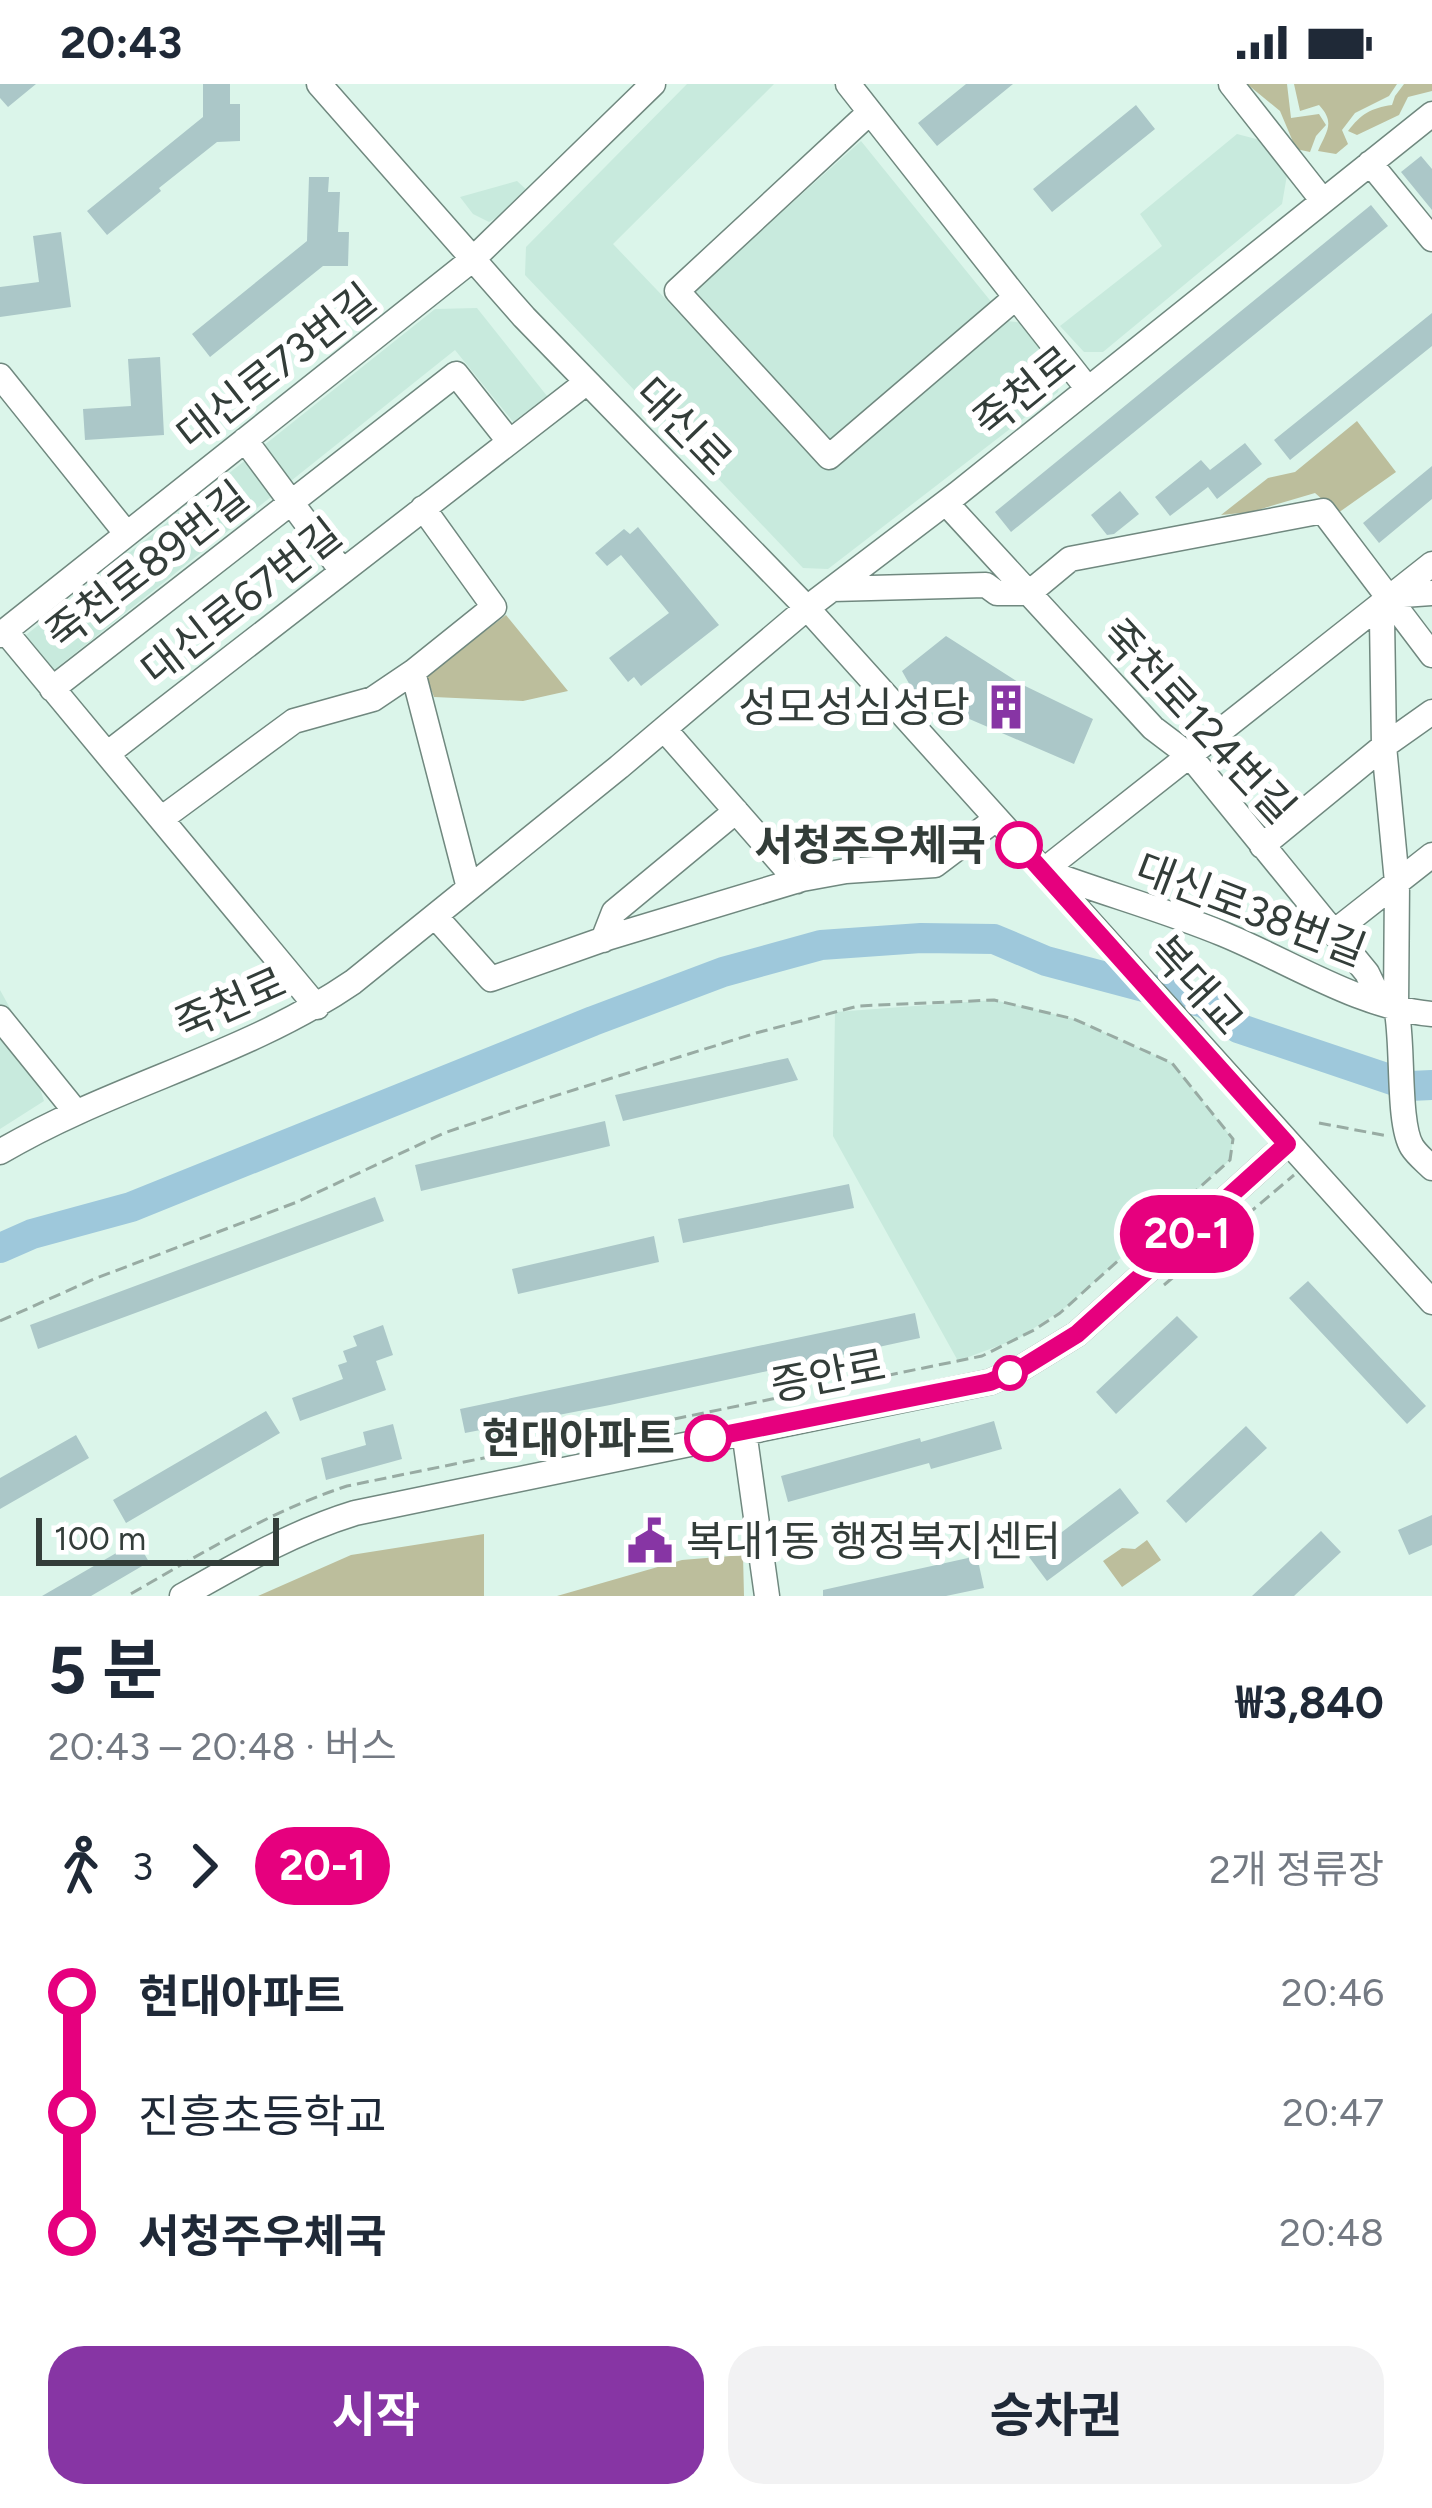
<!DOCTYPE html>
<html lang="ko">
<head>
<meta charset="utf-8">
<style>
	:root { --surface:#fff; --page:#f2f2f3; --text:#1f2937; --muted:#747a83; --accent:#8735a4 }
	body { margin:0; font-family:Figtree,"Noto Sans KR",sans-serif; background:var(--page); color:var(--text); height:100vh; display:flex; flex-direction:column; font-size:45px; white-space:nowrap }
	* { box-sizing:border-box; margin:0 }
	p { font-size:39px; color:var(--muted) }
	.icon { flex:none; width:66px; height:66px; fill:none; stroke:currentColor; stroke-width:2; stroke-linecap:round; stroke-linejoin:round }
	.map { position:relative; height:1512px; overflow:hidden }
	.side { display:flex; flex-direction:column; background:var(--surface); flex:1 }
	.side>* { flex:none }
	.badge { padding:0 24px; border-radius:39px; font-size:42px; line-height:78px }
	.scale { position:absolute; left:36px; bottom:30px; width:243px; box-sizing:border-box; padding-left:12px; border:6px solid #333d39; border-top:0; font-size:33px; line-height:42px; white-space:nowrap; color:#333d39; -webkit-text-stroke:9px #fff; paint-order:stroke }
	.map>.badge { position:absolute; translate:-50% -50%; box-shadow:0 0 0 6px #fff }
	.legs { display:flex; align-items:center; gap:18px; height:132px; padding:0 48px; font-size:39px }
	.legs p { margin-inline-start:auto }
	.headline { display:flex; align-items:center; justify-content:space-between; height:204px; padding:0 48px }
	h1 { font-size:66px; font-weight:700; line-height:90px }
	.action { display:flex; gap:24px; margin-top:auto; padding:24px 48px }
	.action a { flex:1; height:138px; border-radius:36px; background:var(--accent); color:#fff; font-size:48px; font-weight:700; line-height:138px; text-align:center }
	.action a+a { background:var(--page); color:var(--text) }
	ul { padding:0 48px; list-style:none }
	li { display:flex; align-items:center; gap:42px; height:120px; font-size:45px }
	li i { display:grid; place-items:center; width:18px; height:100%; margin:0 15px; background:currentColor }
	li i::after { content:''; width:30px; height:30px; margin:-15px; border:9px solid; border-radius:50%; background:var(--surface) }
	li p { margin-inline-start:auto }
	li:first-child i { background:linear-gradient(#0000 50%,currentColor 0) }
	li:last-child i { background:linear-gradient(currentColor 50%,#0000 0) }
	.status { display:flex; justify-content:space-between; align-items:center; height:84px; padding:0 60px; background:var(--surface); direction:ltr }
	.status svg { height:33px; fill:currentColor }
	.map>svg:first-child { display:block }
</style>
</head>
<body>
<div class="status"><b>20:43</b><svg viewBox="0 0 49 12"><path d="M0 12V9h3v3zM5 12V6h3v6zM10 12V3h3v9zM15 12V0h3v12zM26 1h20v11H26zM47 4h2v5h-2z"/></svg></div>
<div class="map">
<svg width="1432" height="1512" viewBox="0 0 1432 1512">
	<rect width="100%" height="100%" fill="#dbf5ea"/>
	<!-- built -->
	<path fill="#c8eadd" d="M687,0H774L613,160L828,385L1007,237L1025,239L1063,285L1058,308L828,485L803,484L525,191L526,163Z
		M1237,50L1260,56L1287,91L1282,120L1103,268H1084L1060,242L1162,162L1140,130Z
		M861,57L993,220L825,366L681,219Z
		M517,97L529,108L508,127L489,138L473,130L460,113Z
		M477,224L551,317L518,344L455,266L54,586L26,551L435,225Z
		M0,906L20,942L44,1017L0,1045Z
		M994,916L1074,935L1172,979L1233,1055L1230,1076L1066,1223L1019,1254L958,1277L833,1052L835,928Z"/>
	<!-- green -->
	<path fill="#bcbe9c" d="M1247,0H1287L1291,34L1319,30L1326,41L1316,52L1310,68L1296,65L1280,27Z
		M1294,0H1397L1389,12L1355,29L1342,46L1348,60L1336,70L1318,67C1326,48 1336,39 1319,21L1300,27Z
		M1404,0H1432V7L1408,13L1399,31L1357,51L1348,47C1361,30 1371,24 1392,21L1395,12Z
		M1357,337L1396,388L1338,429L1315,409L1251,428L1221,431L1268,394L1295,388Z
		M506,531L568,607L523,617L434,613L426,592Z
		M484,1450V1512H258L351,1471Z
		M1147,1456L1161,1476L1122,1503L1103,1477L1122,1464L1135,1465Z
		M743,1471L744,1512H557L682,1476Z"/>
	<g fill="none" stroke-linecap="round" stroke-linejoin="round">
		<!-- river -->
		<path stroke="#9ec8db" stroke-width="30" d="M0,1164L32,1150L131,1123L593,937L723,888L821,861L921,854L994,855L1046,877L1204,919L1238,944L1410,1002L1432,1001"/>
	</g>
	<!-- building -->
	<path fill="#abc7c8" d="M0,0H36L8,23L0,14Z
		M203,0H230V20H240V57L217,58L159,104L161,107L107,151L87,127L203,33Z
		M966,0H1013L937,62L918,39Z
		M1136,21L1155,45L1052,128L1033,105Z
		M1421,72L1432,85V126L1401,88Z
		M309,93H329L328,108H340L338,148H349L348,182H323L210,273L192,250L307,157Z
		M1371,121L1388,142L1011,448L995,428Z
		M61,148L71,223L0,233V203L39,198L33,152Z
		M1432,229V262L1290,376L1274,356Z
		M160,273L164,351L85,356L83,325L131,322L128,275Z
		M1245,359L1262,380L1217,415L1208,403L1170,432L1155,413L1201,376L1210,386Z
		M1432,382V415L1379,459L1363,439Z
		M1120,407L1139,430L1114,450L1107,451L1091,431Z
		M638,443L719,541L641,602L634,593L628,598L609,574L669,529L621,471L607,482L595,469L624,445L630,450Z
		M946,552L1021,600L1093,635L1074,680L916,612L902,587Z
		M788,974L798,996L623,1037L615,1011Z
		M605,1037L610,1062L421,1107L415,1081Z
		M849,1100L854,1124L683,1159L678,1135Z
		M375,1113L384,1137L38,1265L30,1241Z
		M654,1152L659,1178L518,1210L512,1185Z
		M1308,1197L1426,1322L1407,1340L1289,1214Z
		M915,1229L920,1254L610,1321L465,1349L460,1325Z
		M1177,1232L1198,1253L1116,1330L1096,1308Z
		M383,1241L393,1271L376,1277L386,1306L300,1337L292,1314L343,1295L338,1281L347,1278L343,1267L357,1262L353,1252Z
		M266,1327L280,1349L126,1439L113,1416Z
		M994,1337L1002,1365L931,1385L929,1379L788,1418L781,1392L920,1354L921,1358Z
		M393,1340L402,1375L326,1396L321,1374L366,1361L363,1348Z
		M1246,1342L1267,1364L1186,1439L1166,1417Z
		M76,1351L89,1374L0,1425V1394Z
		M1120,1404L1139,1429L1047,1497L1029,1473Z
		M1432,1431V1461L1409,1471L1398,1446Z
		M1321,1447L1341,1468L1294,1512H1252Z
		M137,1457L149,1478L91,1512H42Z
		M977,1472L984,1504L946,1512H823V1506Z"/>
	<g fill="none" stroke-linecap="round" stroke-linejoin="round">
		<!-- minor casing -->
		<g stroke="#70887f" stroke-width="27">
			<path id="minor" d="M319,0L524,233L807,524L1432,1218
				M848,0L1088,305
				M1231,0L1323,117
				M870,28L677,207L829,373L1015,214
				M1370,79L1432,155
				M0,292L126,449
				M245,356L342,487
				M946,419L1153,644L1190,672L1367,889L1381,918
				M832,505L986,501L997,509H1029L1070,475L1323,427L1432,571
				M5,547L317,923
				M0,551L473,175L653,0
				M413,588L469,804
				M52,605L456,290L509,357
				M664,645L797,797
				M1384,662L1382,534L1389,512L1432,509
				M1384,662L1432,628
				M107,670L587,298
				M161,735L294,637L373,615L413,588L494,523L423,424
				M1262,762L1384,662L1397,798L1396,923C1404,957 1397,1039 1412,1063C1417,1071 1426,1078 1432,1084
				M1043,787L1432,480
				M1047,788C1106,810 1165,826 1223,850C1289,877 1360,924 1432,930
				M435,832L491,895L610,853L802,795L846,787L935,781L996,735
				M1334,848L1432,771
				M603,856L614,828L736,727
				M0,934L76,1028
				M0,1068C113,1001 245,972 353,898L619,683L807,524L957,410L1432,30
				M744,1347L767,1512
				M182,1512C238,1480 293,1448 355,1429L990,1298L1020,1285L1077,1250L1287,1060"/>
		</g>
		<!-- path -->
		<path stroke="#98aba3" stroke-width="3" stroke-dasharray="12 6" stroke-linecap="butt" d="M1319,1039L1388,1052
			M1164,1201L1294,1091
			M0,1237L94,1195L297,1118L444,1049L548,1014L756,949L858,922L994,916L1074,935L1172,979L1233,1055L1230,1076L1060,1229L1034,1246L982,1272L347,1402C268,1428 199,1471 127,1512"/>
		<!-- minor -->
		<use href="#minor" stroke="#fff" stroke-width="24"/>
	</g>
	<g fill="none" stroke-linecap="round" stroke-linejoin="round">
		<!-- line-1 casing -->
		<g stroke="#fff" stroke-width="27">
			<path id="line-1" d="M708,1354L990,1298L1020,1285L1077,1250L1287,1060L1019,761"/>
		</g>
		<!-- line-1 -->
		<use href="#line-1" stroke="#e6007e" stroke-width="18"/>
	</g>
	<!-- icons -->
	<defs>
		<g id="building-bare" transform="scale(3.6)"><path d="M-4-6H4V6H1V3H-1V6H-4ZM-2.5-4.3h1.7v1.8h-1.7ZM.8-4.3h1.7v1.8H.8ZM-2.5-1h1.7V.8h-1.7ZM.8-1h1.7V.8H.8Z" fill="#8735a4" stroke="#fff" stroke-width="2.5" paint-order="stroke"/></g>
		<g id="civic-bare" transform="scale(3.6)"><path d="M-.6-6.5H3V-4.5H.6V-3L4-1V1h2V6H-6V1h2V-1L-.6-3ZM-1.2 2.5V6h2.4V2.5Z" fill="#8735a4" stroke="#fff" stroke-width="2.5" paint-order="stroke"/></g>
	</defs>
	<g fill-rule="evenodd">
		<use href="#building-bare" x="1006" y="623"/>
		<use href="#civic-bare" x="650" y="1457"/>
	</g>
	<!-- markers -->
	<g fill="#fff" stroke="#e6007e" stroke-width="6">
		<circle cx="1019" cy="761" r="21"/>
		<circle cx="1010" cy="1289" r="15"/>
		<circle cx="708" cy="1354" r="21"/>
	</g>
	<g text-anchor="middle" stroke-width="12" stroke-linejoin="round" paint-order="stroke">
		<!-- street labels -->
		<g font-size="42" fill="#333d39" stroke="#fff">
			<text transform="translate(276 282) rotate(-38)" y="15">대신로73번길</text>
			<text transform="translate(1024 307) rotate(-39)" y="15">죽천로</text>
			<text transform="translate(684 342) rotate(46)" y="15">대신로</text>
			<text transform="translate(147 481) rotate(-38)" y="15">죽천로89번길</text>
			<text transform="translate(241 517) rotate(-38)" y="15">대신로67번길</text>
			<text transform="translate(1199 637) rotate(47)" y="15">죽천로124번길</text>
			<text transform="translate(1251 825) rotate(21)" y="15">대신로38번길</text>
			<text transform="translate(1197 901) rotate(48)" y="15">복대교</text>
			<text transform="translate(230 919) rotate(-24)" y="15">죽천로</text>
			<text transform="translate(828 1291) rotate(-11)" y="15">증안로</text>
		</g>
		<!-- poi labels -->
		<g font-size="42" fill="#333d39" stroke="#fff" text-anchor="end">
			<text x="970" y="638">성모성심성당</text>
			<text x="686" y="1472" text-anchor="start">복대1동 행정복지센터</text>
		</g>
		<!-- stop labels -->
		<g font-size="42" font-weight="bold" fill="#333d39" stroke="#fff" text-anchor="end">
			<text x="986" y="776">서청주우체국</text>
			<text x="675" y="1369">현대아파트</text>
		</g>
	</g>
</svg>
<div class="scale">100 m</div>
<b class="badge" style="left:1187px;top:1150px;background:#e6007e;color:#fff">20-1</b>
</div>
<section class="side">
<div class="headline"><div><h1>5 분</h1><p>20:43 – 20:48 · 버스</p></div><b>₩3,840</b></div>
<div class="legs"><svg class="icon" aria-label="walk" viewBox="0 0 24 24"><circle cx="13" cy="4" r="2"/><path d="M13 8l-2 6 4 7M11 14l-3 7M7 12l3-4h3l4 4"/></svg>3<svg class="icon" aria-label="forward" viewBox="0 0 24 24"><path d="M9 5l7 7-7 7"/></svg><b class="badge" style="background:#e6007e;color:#fff">20-1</b><p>2개 정류장</p></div>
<ul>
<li><i style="color:#e6007e"></i><b>현대아파트</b><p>20:46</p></li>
<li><i style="color:#e6007e"></i><span>진흥초등학교</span><p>20:47</p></li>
<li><i style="color:#e6007e"></i><b>서청주우체국</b><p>20:48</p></li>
</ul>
<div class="action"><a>시작</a><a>승차권</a></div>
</section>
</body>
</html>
